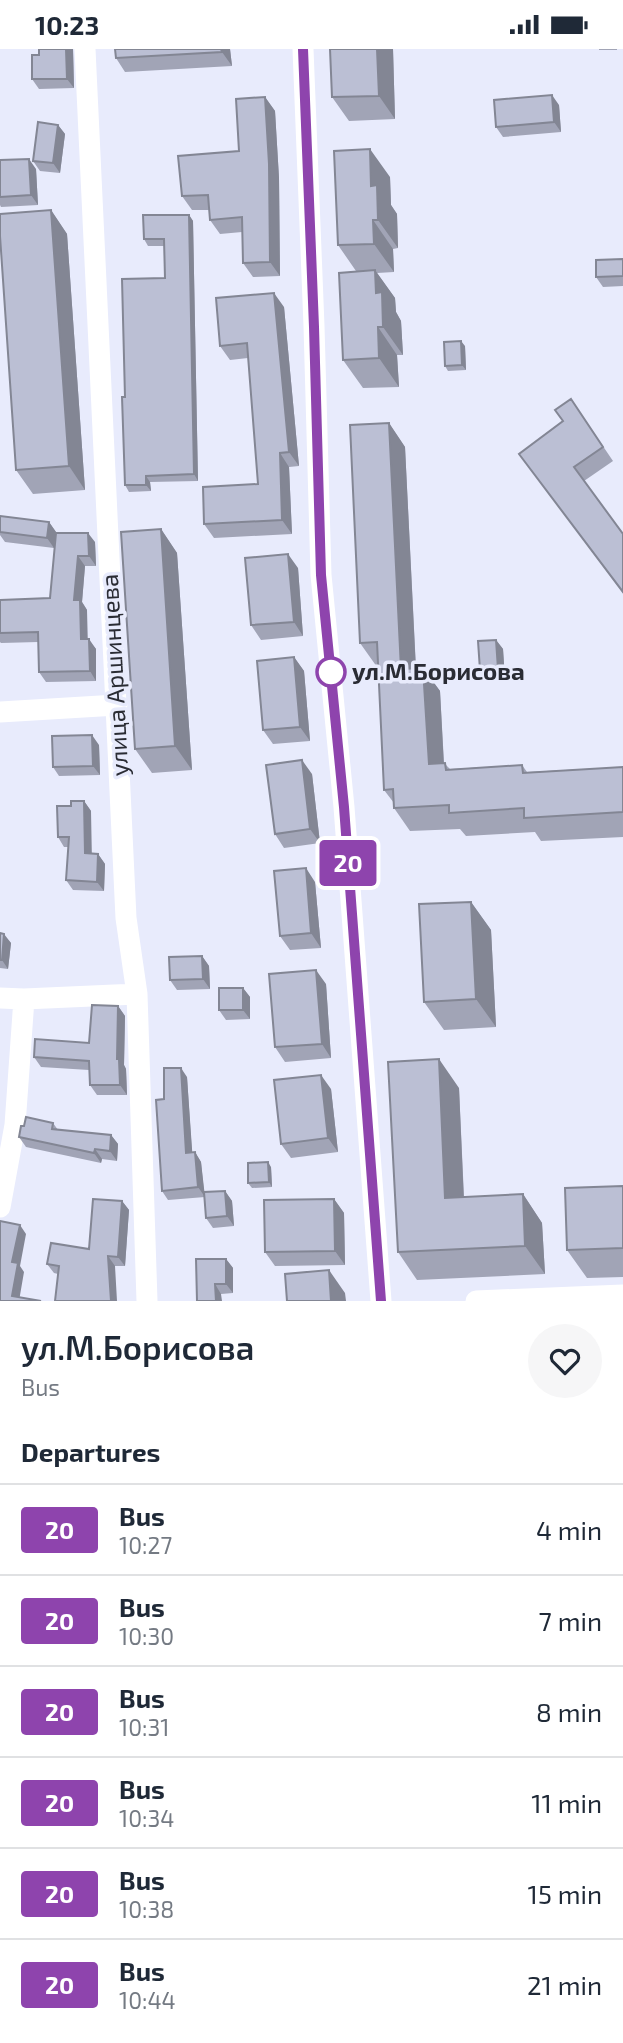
<!DOCTYPE html>
<html lang="en">
<head>
<meta charset="utf-8">
<style>
	:root { --surface:#fff; --page:#f6f6f7; --text:#1f2937; --muted:#747a83; --line:#e0e1e3 }
	body { margin:0; font-family:"Exo 2",sans-serif; background:var(--page); color:var(--text); height:100vh; display:flex; flex-direction:column; font-size:26px; white-space:nowrap }
	* { box-sizing:border-box; margin:0 }
	p { font-size:23px; color:var(--muted) }
	.icon { flex:none; width:38px; height:38px; fill:none; stroke:currentColor; stroke-width:2; stroke-linecap:round; stroke-linejoin:round }
	.map { position:relative; height:1252px; overflow:hidden }
	.sheet { display:flex; flex-direction:column; background:var(--surface); flex:1 }
	.sheet>* { flex:none }
	.badge { padding:0 14px; border-radius:5px; font-size:24px; line-height:46px }
	.map>.badge { position:absolute; translate:-50% -50%; box-shadow:0 0 0 4px #fff }
	h2 { padding:0 21px; font-size:26px; line-height:63px }
	.round { display:grid; place-items:center; flex:none; width:74px; height:74px; border-radius:37px; background:var(--page) }
	.head { display:flex; align-items:center; justify-content:space-between; height:119px; padding:0 21px }
	h1 { font-size:33px; font-weight:600; line-height:52px }
	ul { padding:0; list-style:none }
	li { display:flex; align-items:center; gap:21px; height:91px; padding:0 21px; border-top:2px solid var(--line) }
	li div { flex:1 }
	li b { display:block; font-size:26px }
	li em { font-style:normal }
	li .badge { min-width:77px; font-weight:700; text-align:center }
	.status { display:flex; justify-content:space-between; align-items:center; height:49px; padding:0 35px; background:var(--surface); direction:ltr }
	.status svg { height:19px; fill:currentColor }
	.map>svg:first-child { display:block }
</style>
</head>
<body>
<div class="status"><b>10:23</b><svg viewBox="0 0 49 12"><path d="M0 12V9h3v3zM5 12V6h3v6zM10 12V3h3v9zM15 12V0h3v12zM26 1h20v11H26zM47 4h2v5h-2z"/></svg></div>
<div class="map">
<svg width="623" height="1252" viewBox="0 0 623 1252">
	<rect width="100%" height="100%" fill="#e8ebfc"/>
	<g fill="none" stroke-linecap="round" stroke-linejoin="round">
		<!-- minor -->
		<path stroke="#fff" stroke-width="21" d="M85,0L126,869L137,945L147,1252
			M303,0L314,277L321,526L344,758L381,1252
			M0,663L117,656
			M0,949L24,950L137,945
			M0,1158L15,1076L24,950
			M476,1252L623,1246"/>
	</g>
	<!-- wall -->
	<path fill="#a1a4b6" d="M39,0H73L74,39L39,40L32,30L39,6Z
		M115,0H230L232,17L125,23L116,9Z
		M393,0L395,70L349,72L332,48Z
		M599,0H617V1H599Z
		M265,48L275,62L279,129L280,227L253,228L243,214L242,183L220,185L210,171L209,161H192L182,147L239,102Z
		M559,56L561,83L503,88L496,78Z
		M58,76L65,85L60,124L40,122L33,112Z
		M0,111L36,120L38,156L1,158L0,156Z
		M390,128L391,156L397,165L398,199L393,200L394,223L377,224L395,249L396,263L401,272L403,306H397L399,338L363,339L343,311L356,222L338,196Z
		M51,161L67,185L85,441L33,445L16,421Z
		M189,166L193,172L198,432L150,433L151,442L129,443L125,436V348L165,229L164,197H148L144,190Z
		M623,210V237L603,238L596,228Z
		M284,258L299,417L289,418L292,485L214,489L204,475L258,435L248,309L230,311L220,297Z
		M465,297L466,321L448,322L445,317Z
		M571,350L613,412L584,432L623,485V544L519,405L563,372Z
		M389,374L405,398L416,619H423L440,642L444,714L450,720L522,716L527,723L623,718V788L541,792L535,783L466,787L460,780L410,782L394,759V754L384,741L378,618H377L360,594Z
		M0,467L49,473L56,483L54,499L5,493L0,486Z
		M161,480L177,504L192,721L152,724L135,700Z
		M56,484L95,493L96,517H85L82,553L87,561V590L96,600V632L46,633L39,623L38,593L1,594L0,593V551L50,549Z
		M298,519L303,587L261,591L251,576Z
		M496,591L503,600L505,630L487,631L480,621Z
		M294,608L304,622L310,692L273,695L263,681Z
		M99,696L100,726L59,727L53,718Z
		M312,725L320,794L284,799L275,785Z
		M84,752L91,762V804L98,805L105,815L104,842L73,841L66,831L69,798H64L58,788L71,757Z
		M315,833L321,899L290,901L280,887Z
		M471,853L491,881L496,978L444,981L424,953Z
		M0,884L11,894L8,920L0,919Z
		M202,907L209,917L210,940L177,941L170,931Z
		M326,935L331,1009L285,1013L275,998Z
		M243,939L250,948V970L226,971L219,961Z
		M118,957L125,967L124,1016L126,1020L127,1046H97L90,1036L89,1021L41,1018L34,1008L89,994Z
		M187,1028L192,1104L195,1103L201,1113L204,1143L225,1142L232,1152L234,1177L213,1179L206,1169L205,1148L168,1151L162,1142L164,1050Z
		M459,1039L464,1148L523,1145L542,1174L545,1225L417,1231L398,1203Z
		M331,1040L338,1103L291,1109L281,1095Z
		M53,1074L58,1081L111,1086L118,1095L117,1112L102,1110L101,1114L26,1098L19,1088L24,1077Z
		M271,1118L272,1138L252,1139L248,1134Z
		M623,1137V1228L587,1229L567,1201Z
		M334,1150L344,1164L345,1216L275,1217L265,1203Z
		M122,1152L129,1161L125,1217H115L58,1225L54,1224L47,1215L89,1200Z
		M226,1210L233,1219V1244L221,1245L197,1252Z"/>
	<!-- shaded-wall -->
	<path fill="#838694" d="M66,0H73L74,39L67,30Z
		M221,0H230L232,17L222,3Z
		M377,0H393L395,70L379,47Z
		M552,46L559,56L561,83L554,73Z
		M265,48L275,62L279,129L280,227L270,213Z
		M58,76L65,85L60,124L53,114Z
		M370,100L390,128L391,156L397,165L398,199L378,171L371,137Z
		M29,110L36,120L38,156L31,146Z
		M51,161L67,185L85,441L69,417Z
		M189,166L193,172L198,432L194,425Z
		M373,171L393,200L394,223L374,195Z
		M375,221L395,249L396,263L401,272L403,306L383,278L376,244Z
		M274,244L284,258L299,417L289,403Z
		M378,278L397,306L399,338L379,309Z
		M461,292L465,297L466,321L462,316Z
		M389,374L405,398L417,643L401,620Z
		M280,404L289,418L292,485L282,471Z
		M146,427L150,433L151,442L146,436Z
		M49,473L56,483L54,499L47,489Z
		M161,480L177,504L192,721L175,697Z
		M88,484L95,493L96,517L89,507Z
		M288,505L298,519L303,587L294,573Z
		M78,507L85,517L82,553L87,561L88,600L81,590L74,551Z
		M89,590L96,600V632L90,622Z
		M496,591L503,600L505,630L498,620Z
		M294,608L304,622L310,692L300,678Z
		M423,619L440,642L445,738L429,715Z
		M92,686L99,696L100,726L93,717Z
		M302,711L312,725L320,794L310,780Z
		M84,752L91,762L92,814L85,804Z
		M98,805L105,815L104,842L97,833Z
		M306,819L315,833L321,899L311,884Z
		M471,853L491,881L496,978L476,950Z
		M4,885L11,894L8,920L2,911Z
		M202,907L209,917L210,940L203,930Z
		M316,921L326,935L331,1009L322,995Z
		M243,939L250,948V970L243,961Z
		M118,957L125,967L124,1016L126,1020L127,1046L120,1036L117,1010Z
		M439,1010L459,1039L465,1178L445,1149Z
		M181,1019L187,1028L193,1114L186,1104Z
		M321,1026L331,1040L338,1103L328,1089Z
		M111,1086L118,1095L117,1112L110,1102Z
		M95,1100L102,1110L101,1114L94,1104Z
		M195,1103L201,1113L205,1148L198,1138Z
		M268,1113L271,1118L272,1138L269,1133Z
		M225,1142L232,1152L234,1177L227,1167Z
		M523,1145L542,1174L545,1225L525,1197Z
		M334,1150L344,1164L345,1216L335,1202Z
		M122,1152L129,1161L125,1217L118,1208Z
		M20,1176L26,1185L20,1217L24,1223L19,1252L12,1247V1213Z
		M108,1207L115,1217L117,1252H111Z
		M226,1210L233,1219V1244L226,1235Z
		M329,1221L345,1244L346,1252H331Z
		M215,1235L221,1245L222,1252H216Z"/>
	<!-- building -->
	<path fill="#bbbfd4" stroke="#838694" stroke-width="2" d="M39,0H66L67,30H32V6H39Z
		M115,0H221L222,3L116,9Z
		M330,0H377L379,47L332,48Z
		M552,46L554,73L496,78L494,51Z
		M265,48L269,115L270,213L243,214L242,168L210,171L208,146L182,147L178,107L239,102L236,50Z
		M38,73L58,76L53,114L33,112Z
		M370,100L371,137L377,136L378,171H373L374,195L338,196L334,102Z
		M29,110L31,146L0,148V111Z
		M51,161L69,417L16,421L0,187V165Z
		M143,166H189L194,425L146,427V436H125L122,348H125L122,230L165,229L164,190H144Z
		M623,210V227L596,228V211Z
		M375,221L376,244L382,243L383,278H378L379,309L343,311L339,224Z
		M274,244L289,403L280,404L282,471L204,475L203,438L258,435L247,294L220,297L216,249Z
		M461,292L462,316L445,317L444,293Z
		M571,350L603,398L574,418L623,485V543L519,405L563,372L555,361Z
		M389,374L401,620L423,619L429,715L445,714L446,721L522,716L523,724L623,718V763L524,769V759L449,764V756L394,759L393,740L384,741L377,593L360,594L350,376Z
		M0,467L49,473L47,489L0,483Z
		M161,480L175,697L135,700L121,483Z
		M56,484H88L89,507H78L74,551H80L81,590H89L90,622L39,623L38,583L0,584V551L50,549Z
		M288,505L294,573L251,576L245,509Z
		M496,591L498,620L480,621L478,592Z
		M294,608L300,678L263,681L257,612Z
		M92,686L93,717L53,718L52,687Z
		M302,711L310,780L275,785L266,716Z
		M71,752H84L85,804L98,805L97,833L66,831L69,788H58L57,757H71Z
		M306,819L311,884L280,887L274,822Z
		M471,853L476,950L424,953L419,855Z
		M0,884L4,885L2,911H0Z
		M202,907L203,930L170,931L169,908Z
		M316,921L322,995L275,998L269,925Z
		M219,939H243V961H219Z
		M92,956L118,957L117,1010H119L120,1036H90L89,1012L34,1008L35,990L89,994Z
		M439,1010L445,1149L523,1145L525,1197L398,1203L388,1013Z
		M164,1019H181L186,1104L195,1103L198,1138L162,1142L156,1051L164,1050Z
		M321,1026L328,1089L281,1095L274,1031Z
		M26,1068L53,1074L52,1080L111,1086L110,1102L95,1100L94,1104L19,1088L21,1077H24Z
		M268,1113L269,1133L248,1134V1114Z
		M623,1137V1199L567,1201L565,1139Z
		M225,1142L227,1167L206,1169L204,1143Z
		M93,1150L122,1152L118,1208L108,1207L111,1252H55L59,1217L47,1215L51,1194L89,1200Z
		M334,1150L335,1202L265,1203L264,1151Z
		M0,1172L20,1176L12,1213L18,1214L12,1247L41,1252H0Z
		M196,1210H226V1235H215L216,1252H197Z
		M329,1221L331,1252H287L285,1225Z"/>
	<g fill="none" stroke-linecap="round" stroke-linejoin="round">
		<!-- line casing -->
		<g stroke="#fff" stroke-width="16">
			<path id="line" d="M303,0L314,278L321,526L344,758L381,1252"/>
		</g>
		<!-- line -->
		<use href="#line" stroke="#8e44ad" stroke-width="10"/>
	</g>
	<!-- markers -->
	<circle fill="#fff" stroke="#8e44ad" stroke-width="3.5" cx="331" cy="623" r="14"/>
	<g text-anchor="middle" stroke-width="7" stroke-linejoin="round" paint-order="stroke">
		<!-- stop labels -->
		<g font-size="24" font-weight="bold" fill="#2a2c34" stroke="#e8ebfc" text-anchor="start">
			<text x="352" y="631">ул.М.Борисова</text>
		</g>
		<!-- street labels -->
		<g font-size="24" fill="#2a2c34" stroke="#e8ebfc">
			<text transform="translate(115 626) rotate(-93)" y="8">улица Аршинцева</text>
		</g>
	</g>
</svg>
<b class="badge" style="left:348px;top:814px;background:#8e44ad;color:#fff">20</b>
</div>
<section class="sheet">
<div class="head"><div><h1>ул.М.Борисова</h1><p>Bus</p></div><a class="round"><svg class="icon" aria-label="heart" viewBox="0 0 24 24"><path d="M12 20l-8-8c-3-5 5-10 8-4 3-6 11-1 8 4z"/></svg></a></div>
<h2>Departures</h2>
<ul>
<li><span class="badge" style="background:#8e44ad;color:#fff">20</span><div><b>Bus</b><p>10:27</p></div><em>4 min</em></li>
<li><span class="badge" style="background:#8e44ad;color:#fff">20</span><div><b>Bus</b><p>10:30</p></div><em>7 min</em></li>
<li><span class="badge" style="background:#8e44ad;color:#fff">20</span><div><b>Bus</b><p>10:31</p></div><em>8 min</em></li>
<li><span class="badge" style="background:#8e44ad;color:#fff">20</span><div><b>Bus</b><p>10:34</p></div><em>11 min</em></li>
<li><span class="badge" style="background:#8e44ad;color:#fff">20</span><div><b>Bus</b><p>10:38</p></div><em>15 min</em></li>
<li><span class="badge" style="background:#8e44ad;color:#fff">20</span><div><b>Bus</b><p>10:44</p></div><em>21 min</em></li>
</ul>
</section>
</body>
</html>
